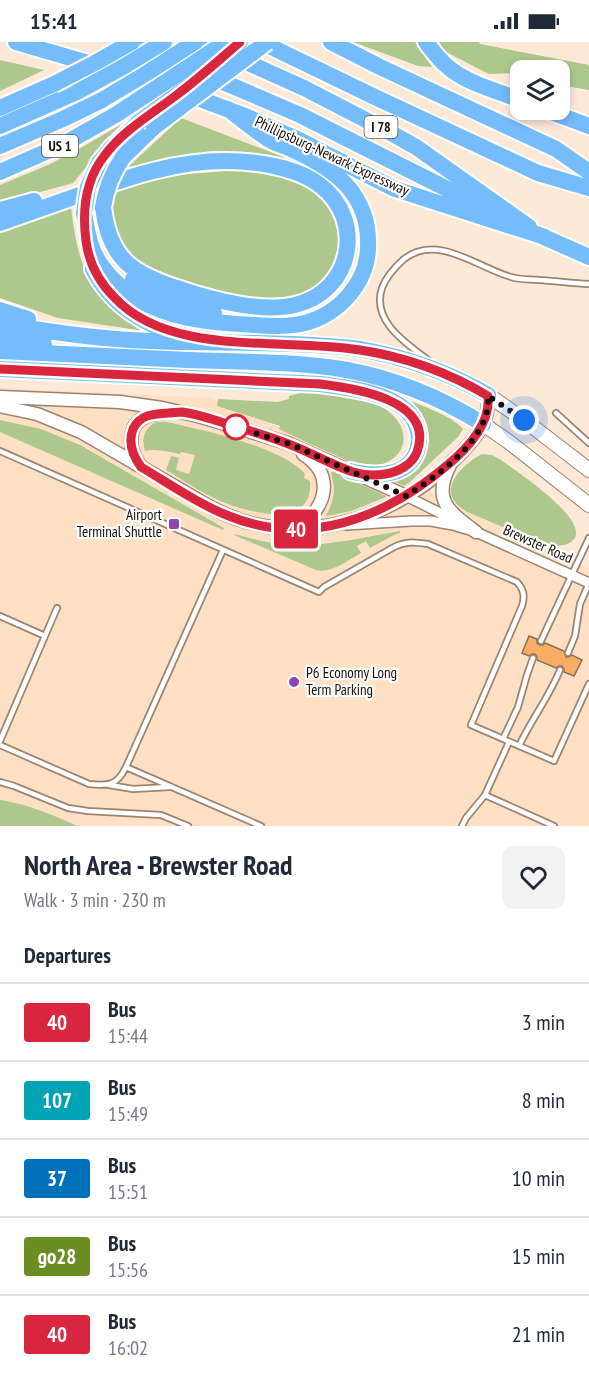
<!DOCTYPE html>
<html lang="en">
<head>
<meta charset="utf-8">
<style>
	:root { --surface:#fff; --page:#f2f2f3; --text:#1f2937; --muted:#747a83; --line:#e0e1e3 }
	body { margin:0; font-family:"PT Sans Narrow",sans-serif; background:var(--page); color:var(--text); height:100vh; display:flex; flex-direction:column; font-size:22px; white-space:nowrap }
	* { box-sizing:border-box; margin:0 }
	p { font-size:20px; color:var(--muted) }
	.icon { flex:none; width:33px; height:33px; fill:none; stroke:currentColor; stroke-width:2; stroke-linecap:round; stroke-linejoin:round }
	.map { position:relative; height:784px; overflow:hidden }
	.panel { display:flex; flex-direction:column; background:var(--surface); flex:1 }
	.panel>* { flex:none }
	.badge { padding:0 12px; border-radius:4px; font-size:21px; line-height:39px }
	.fabs { position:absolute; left:510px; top:18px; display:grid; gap:12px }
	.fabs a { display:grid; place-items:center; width:60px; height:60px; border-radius:12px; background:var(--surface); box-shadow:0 3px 9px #0003; font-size:30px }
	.you { position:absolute; width:30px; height:30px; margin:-15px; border:4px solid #fff; border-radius:50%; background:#1a73e8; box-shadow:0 0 0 9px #1a73e833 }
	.map>.badge { position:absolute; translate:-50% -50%; box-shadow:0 0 0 3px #fff }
	h2 { padding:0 24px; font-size:22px; line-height:54px }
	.round { display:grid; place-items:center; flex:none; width:63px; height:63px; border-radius:12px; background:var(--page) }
	.overview { display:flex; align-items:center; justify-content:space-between; height:102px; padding:0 24px }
	h1 { font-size:28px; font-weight:800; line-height:45px }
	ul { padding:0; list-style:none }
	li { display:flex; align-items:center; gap:18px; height:78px; padding:0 24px; border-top:2px solid var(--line) }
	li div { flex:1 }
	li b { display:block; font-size:22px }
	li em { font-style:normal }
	li .badge { min-width:66px; font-weight:700; text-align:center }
	.status { display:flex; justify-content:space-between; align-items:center; height:42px; padding:0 30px; background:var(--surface); direction:ltr }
	.status svg { height:16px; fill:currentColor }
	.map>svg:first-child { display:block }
</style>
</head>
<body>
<div class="status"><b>15:41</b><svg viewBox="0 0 49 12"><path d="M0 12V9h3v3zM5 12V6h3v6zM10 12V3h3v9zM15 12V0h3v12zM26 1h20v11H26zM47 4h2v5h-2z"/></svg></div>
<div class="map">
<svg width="589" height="784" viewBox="0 0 589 784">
	<rect width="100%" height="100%" fill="#fde9d8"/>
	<!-- built -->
	<path fill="#ffe0c5" d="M0,346L211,356L400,436L589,527V784H0Z"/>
	<!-- green -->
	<path fill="#adc78c" d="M353,0H415L432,25L418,24Z
		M434,0H479L480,2L589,23V48L560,43V28H520V31L489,32L442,8Z
		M0,18L44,28L0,49Z
		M181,76L286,116L213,109L128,125Z
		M122,82L73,141L0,161V143L48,123L79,107Z
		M239,128L295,136L325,157L340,184L339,208L324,242L296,257L258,258L198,245L138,220L117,196L113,179V147L163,134Z
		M71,165C75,198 80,232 104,257C115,269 132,279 144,289L58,276L0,256V188Z
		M308,349C328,352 367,355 384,366C422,392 400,430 359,423C350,421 341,415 333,412C315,404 297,396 279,387L280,384L277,383L217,364L218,357L278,360L289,357V354Z
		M404,357C419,362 454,375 463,387L458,395L411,439L404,444L395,440C434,421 438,384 404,357Z
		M0,378L41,387L80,403L224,486L223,488L0,390Z
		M156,380H167C203,388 282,405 305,432L304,436L310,439C314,490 246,470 218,458C200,450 183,438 166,428L171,414L179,416L176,428L189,432L195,413L181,410L180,412C169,410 156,406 145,409C141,396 144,387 156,380Z
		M482,412L492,413L501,418C516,429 586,475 575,496C570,504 558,504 550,503C539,502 529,496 519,492C502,485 485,477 467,470C462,466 456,463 453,457C444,439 468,419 482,412Z
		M332,429L386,454V455L351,469L326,474C334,458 336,449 331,431Z
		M400,489V491L394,493L370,506L366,499L357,504L361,511C348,518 331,532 316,528L234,493L235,492C255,498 274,503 294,503C329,504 365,495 400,489Z
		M0,758C28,762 52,773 78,784H0Z"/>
	<!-- building -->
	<path fill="#f9ad62" stroke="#86705c" stroke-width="1.5" d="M529,594L537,597V601L540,603H543L545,601L564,609L566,615H569L572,613L582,618L574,634L564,630V627L562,624H559L556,626L537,618V615L535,612H532L529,614L522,611Z"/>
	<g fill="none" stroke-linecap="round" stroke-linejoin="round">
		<!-- service casing -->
		<g stroke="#9b8571" stroke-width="8">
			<path id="service" d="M428,318C406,301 371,279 382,246C386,235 395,225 404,217C438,191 478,226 511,235C520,238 530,237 539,238C555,239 572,241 589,242
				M556,371L589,401
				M0,409L319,550L324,545L394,505C406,499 415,500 428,502L517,540C524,548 525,554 522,564L471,683L554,719L589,642
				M0,574L45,594
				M541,599L589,496
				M568,611L575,594L580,562L589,541
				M503,697L518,665L527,633L533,616
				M0,699L57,566
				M0,703L89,742C108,744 117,744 126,725L223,508
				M519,704C531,678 549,655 560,628
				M126,725L261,784
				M0,740L14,744L68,766L88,769L161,773L188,784
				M109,743L133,747L170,745
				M485,753L554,784
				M462,784L466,776L485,753L509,700"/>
		</g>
		<!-- minor casing -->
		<g stroke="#9b8571" stroke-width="12">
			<path id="minor" d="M406,454L458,480
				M347,483L411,479H431L453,483L476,490L589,541"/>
		</g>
		<!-- tertiary casing -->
		<g stroke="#9b8571" stroke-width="15">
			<path id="tertiary" d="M0,355L120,360L162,366L198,374L236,385L290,402L406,454
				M0,364L37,372L81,390L212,466C296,510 391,479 456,416C473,400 491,379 488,353
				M140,423C129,409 126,384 145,375C151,372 158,372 164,371
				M450,423C432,458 448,469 476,490
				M294,485C316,477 331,451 320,429C316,422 309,416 303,412"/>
		</g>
		<!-- secondary casing -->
		<g stroke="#9b8571" stroke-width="16">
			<path id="secondary" d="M488,353L524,378L589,428
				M483,382L509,400L589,463"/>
		</g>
		<!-- motorway casing -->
		<g stroke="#fff" stroke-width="20">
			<path id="motorway" d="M16,0L102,25
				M202,0L304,46L391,91L416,105L529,185
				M261,0L377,56L538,131L589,146
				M331,0L380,25L556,107L589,130
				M426,0C432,8 439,18 448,25C466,41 498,49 520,58
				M137,5L235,45L300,73L489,168
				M127,33L200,57L245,74L295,96L395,147L545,195
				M0,66L54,42
				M546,68L589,84
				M0,84L77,50
				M0,104L63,77L102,58
				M123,115L154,85
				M99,121L111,106L139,80
				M0,130L64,102L117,72
				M0,168L34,159
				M84,171C87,189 90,208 101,223C113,240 130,254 149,263C182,279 220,281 255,283C272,284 289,285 305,281C339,272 367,241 368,206C369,184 363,163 349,146C334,128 311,116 289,106C282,103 275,101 268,97C254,88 241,77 228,67
				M0,181C28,171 57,161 85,151C131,134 177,119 226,119C255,119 298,125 321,144C366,179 352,250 295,263C262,271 212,258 180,247C132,232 109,217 103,165
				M537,192L589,215
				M93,227C111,262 145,285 183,293
				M133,237C157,255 185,263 214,271
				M0,268L28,277
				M0,281C49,290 99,297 150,299C197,301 244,300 291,302C314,303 337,304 359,307C405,315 448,330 488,353
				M0,295L44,302
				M0,309C63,312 125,315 188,318C240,320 295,319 347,328C396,337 441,356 483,382
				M0,327L320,342C348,346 385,349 407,369C415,377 419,388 419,398C417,435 377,436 350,429"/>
		</g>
		<!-- service -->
		<use href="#service" stroke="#fff" stroke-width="4.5"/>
		<!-- minor -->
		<use href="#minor" stroke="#fff" stroke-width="9"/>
		<!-- tertiary -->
		<use href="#tertiary" stroke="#fff" stroke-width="12"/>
		<!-- secondary -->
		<use href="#secondary" stroke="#fff" stroke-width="14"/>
		<!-- motorway -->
		<use href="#motorway" stroke="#74bcfa" stroke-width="16"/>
		<!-- motorway-bridge casing -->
		<g stroke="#fff" stroke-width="20" stroke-linecap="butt">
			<path id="motorway-bridge" d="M54,42L95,21L132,0
				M77,50L123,25L164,0
				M102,58L147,31L195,0
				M117,72L226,0
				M139,80L190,43L240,0
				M154,85L267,0
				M103,165C106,146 112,131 123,115
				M84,171L88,145L99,121"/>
		</g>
		<!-- motorway-bridge -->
		<use href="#motorway-bridge" stroke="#74bcfa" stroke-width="16"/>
	</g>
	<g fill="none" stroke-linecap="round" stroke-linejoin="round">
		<!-- line casing -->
		<g stroke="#fff" stroke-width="14">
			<path id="line" d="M0,327L320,342C354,346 436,358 417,410C412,423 398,430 385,432C374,434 363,433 353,430C332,423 312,411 291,403C268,394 245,387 221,380C209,376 195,372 182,370C177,370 173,371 168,371C154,372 140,372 133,387C128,400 133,414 141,425C168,441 200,463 229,474C307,506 384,476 445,425C466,408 491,383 488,354C448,330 406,315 360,308C285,295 170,316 114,255C98,239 89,222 86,199C82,169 85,138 105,113C123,89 150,73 174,55C197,38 218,19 240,0"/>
		</g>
		<!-- line -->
		<use href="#line" stroke="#d7263d" stroke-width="9"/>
		<!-- walk -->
		<path stroke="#170f08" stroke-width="6" stroke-dasharray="0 10.8" d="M236,385L290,402L406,454C437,434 492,396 488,354L524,378"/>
	</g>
	<!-- markers -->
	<circle fill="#fff" stroke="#d7263d" stroke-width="3" cx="236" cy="385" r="12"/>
	<g fill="#9344b4" stroke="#fff" stroke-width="2">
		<rect x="168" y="476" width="12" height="12" rx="3"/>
		<circle cx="294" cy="640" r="6"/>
	</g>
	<g text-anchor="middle" stroke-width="4.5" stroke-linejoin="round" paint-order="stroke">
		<!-- shield labels -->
		<g fill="#fff" stroke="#5d5752" stroke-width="1.5">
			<rect x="364.5" y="74" width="33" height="22" rx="4.5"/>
			<rect x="42" y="93" width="36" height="22" rx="4.5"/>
		</g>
		<g font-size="14" font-weight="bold" fill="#170f08">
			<text x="381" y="90">I 78</text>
			<text x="60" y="109">US 1</text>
		</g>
		<!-- street labels -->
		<g font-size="15" fill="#170f08" stroke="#fff">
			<text transform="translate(332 114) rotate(25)" y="5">Phillipsburg-Newark Expressway</text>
			<text transform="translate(538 502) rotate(24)" y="5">Brewster Road</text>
		</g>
		<!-- poi labels -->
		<g font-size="15" fill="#170f08" stroke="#fff" text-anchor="end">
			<text x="162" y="478">Airport<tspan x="162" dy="17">Terminal Shuttle</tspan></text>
			<text x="306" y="636" text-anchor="start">P6 Economy Long<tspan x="306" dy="17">Term Parking</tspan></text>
		</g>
	</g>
</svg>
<div class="fabs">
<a><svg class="icon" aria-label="layers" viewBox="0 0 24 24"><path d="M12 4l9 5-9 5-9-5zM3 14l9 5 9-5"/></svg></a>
</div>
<div class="you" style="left:524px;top:378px"></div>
<b class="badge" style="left:296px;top:487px;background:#d7263d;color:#fff">40</b>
</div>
<section class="panel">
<div class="overview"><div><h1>North Area - Brewster Road</h1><p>Walk · 3 min · 230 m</p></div><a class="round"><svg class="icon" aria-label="heart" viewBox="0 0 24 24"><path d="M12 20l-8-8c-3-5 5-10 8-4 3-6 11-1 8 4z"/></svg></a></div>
<h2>Departures</h2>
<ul>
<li><span class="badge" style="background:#d7263d;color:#fff">40</span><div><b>Bus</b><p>15:44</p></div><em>3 min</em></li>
<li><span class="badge" style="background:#00a3b4;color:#fff">107</span><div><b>Bus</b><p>15:49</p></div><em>8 min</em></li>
<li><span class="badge" style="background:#0072bc;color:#fff">37</span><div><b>Bus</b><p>15:51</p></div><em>10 min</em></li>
<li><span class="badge" style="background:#6b8e23;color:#fff">go28</span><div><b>Bus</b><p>15:56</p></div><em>15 min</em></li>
<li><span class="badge" style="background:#d7263d;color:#fff">40</span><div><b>Bus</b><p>16:02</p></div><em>21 min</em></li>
</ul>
</section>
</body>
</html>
